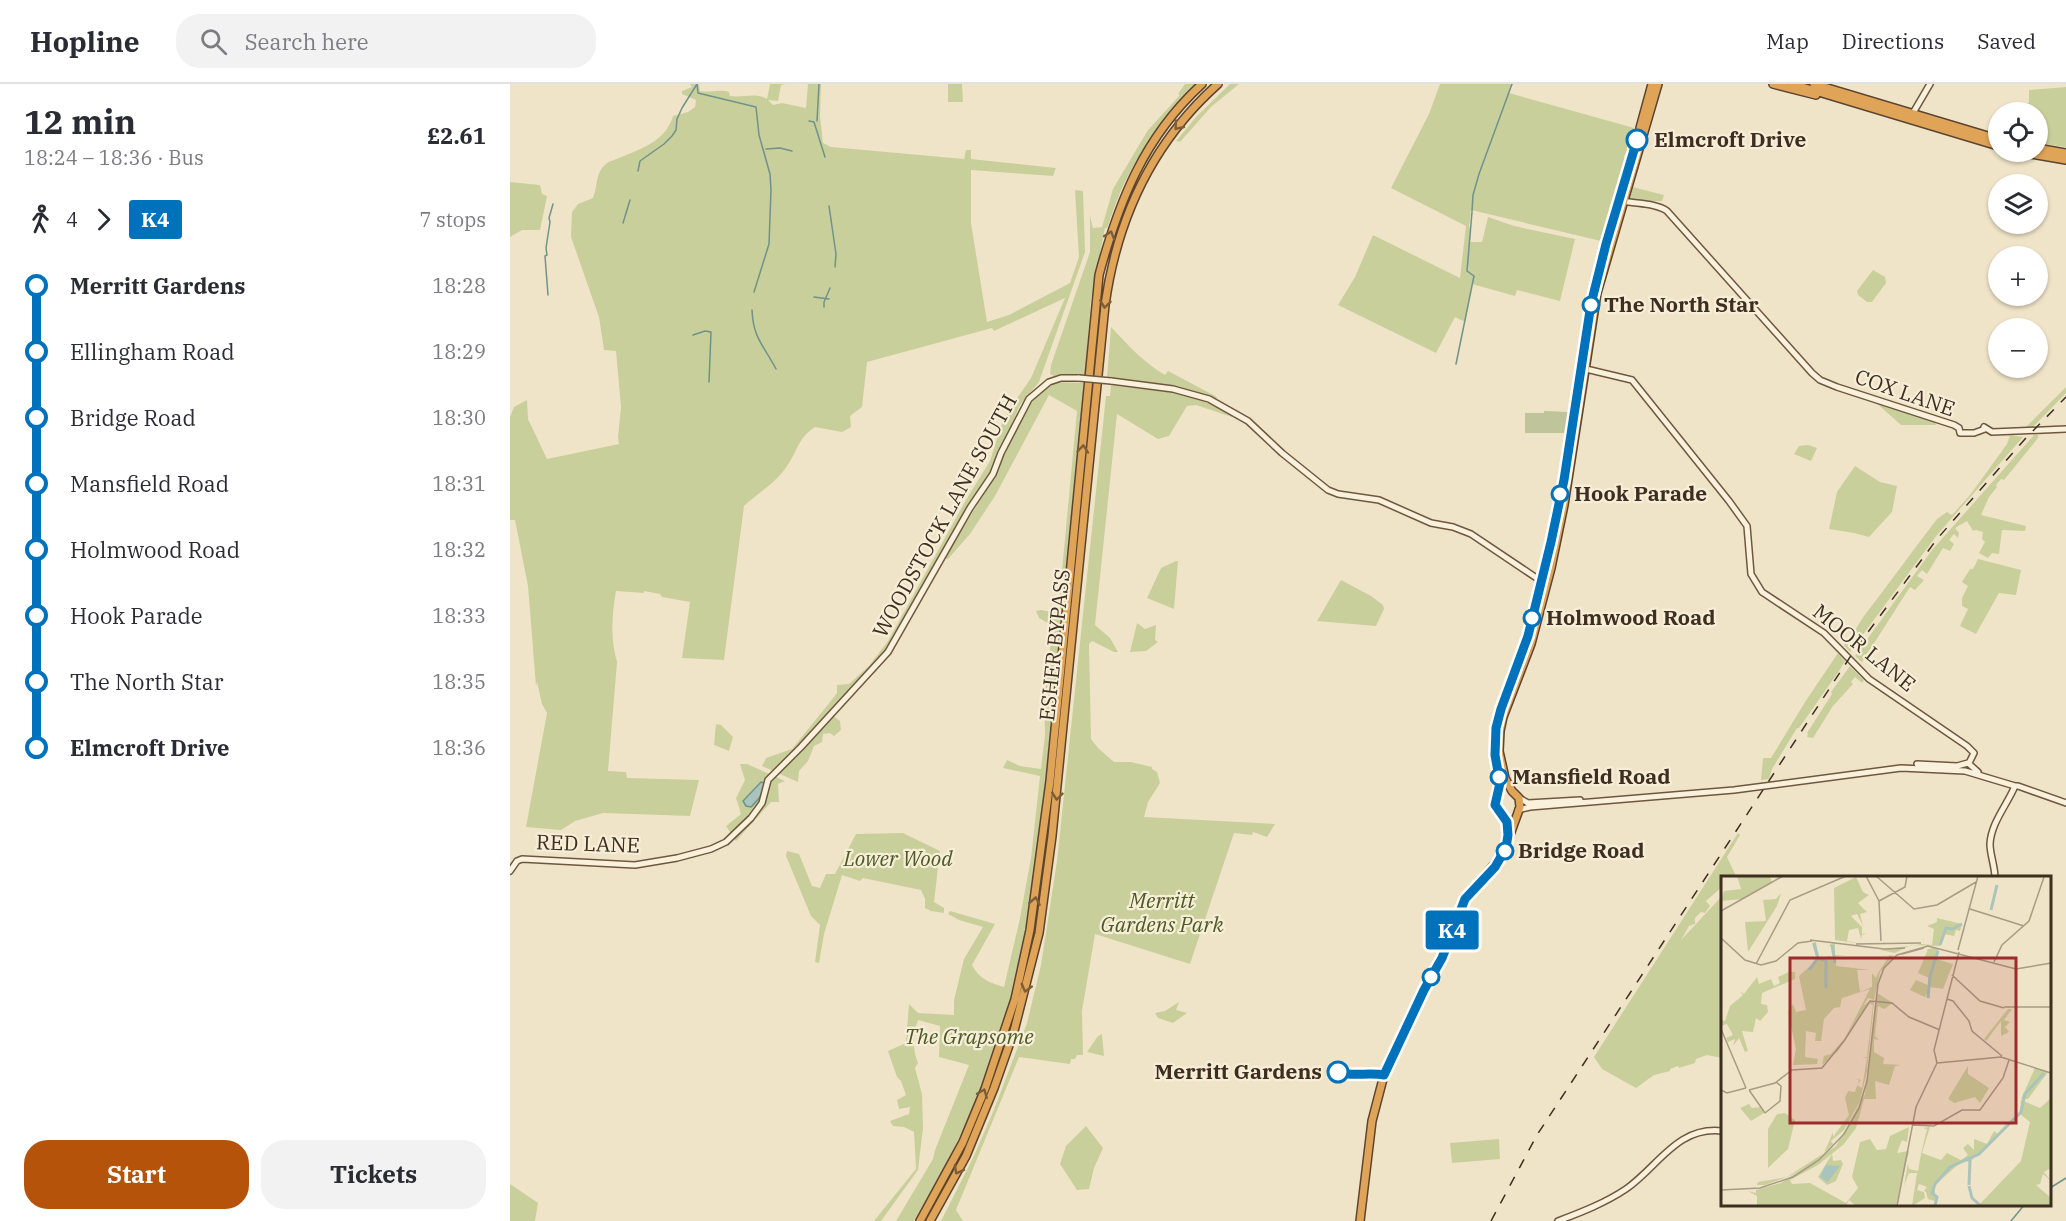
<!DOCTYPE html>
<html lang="en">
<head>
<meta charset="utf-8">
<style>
	:root { --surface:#fff; --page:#f2f2f3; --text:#2b2b33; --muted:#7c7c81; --line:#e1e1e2; --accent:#b45309 }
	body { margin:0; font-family:"IBM Plex Serif",serif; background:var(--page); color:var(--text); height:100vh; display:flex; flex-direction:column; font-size:22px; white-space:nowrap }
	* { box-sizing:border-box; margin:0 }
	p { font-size:20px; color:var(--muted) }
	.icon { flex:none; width:33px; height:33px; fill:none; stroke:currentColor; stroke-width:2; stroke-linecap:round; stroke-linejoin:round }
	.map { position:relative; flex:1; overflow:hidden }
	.side { display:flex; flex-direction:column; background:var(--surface); width:510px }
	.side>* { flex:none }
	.badge { padding:0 12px; border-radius:4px; font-size:21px; line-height:39px }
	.fabs { position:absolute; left:1478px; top:18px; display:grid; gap:12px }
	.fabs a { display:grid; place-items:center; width:60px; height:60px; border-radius:50%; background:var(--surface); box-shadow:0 2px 4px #0004; font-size:30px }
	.map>.badge { position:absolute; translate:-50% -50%; box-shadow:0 0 0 3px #fff }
	.legs { display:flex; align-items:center; gap:9px; height:66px; padding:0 24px; font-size:20px }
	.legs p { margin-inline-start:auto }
	.headline { display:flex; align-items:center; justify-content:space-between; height:102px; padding:0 24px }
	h1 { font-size:33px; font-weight:700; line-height:45px }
	.cta { display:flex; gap:12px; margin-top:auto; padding:12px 24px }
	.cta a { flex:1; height:69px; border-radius:24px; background:var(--accent); color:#fff; font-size:24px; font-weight:700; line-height:69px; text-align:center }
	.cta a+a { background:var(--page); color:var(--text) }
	ul { padding:0 24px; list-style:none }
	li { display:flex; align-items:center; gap:21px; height:66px; font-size:22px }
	li i { display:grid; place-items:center; width:9px; height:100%; margin:0 8px; background:currentColor }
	li i::after { content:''; width:15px; height:15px; margin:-8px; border:4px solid; border-radius:50%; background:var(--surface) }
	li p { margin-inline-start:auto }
	li:first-child i { background:linear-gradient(#0000 50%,currentColor 0) }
	li:last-child i { background:linear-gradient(currentColor 50%,#0000 0) }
	header { display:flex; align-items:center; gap:36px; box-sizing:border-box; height:84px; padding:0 30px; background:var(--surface); border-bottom:2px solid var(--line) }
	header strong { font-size:28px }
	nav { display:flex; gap:33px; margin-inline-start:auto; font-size:21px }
	.search { width:420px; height:54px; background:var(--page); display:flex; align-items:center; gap:15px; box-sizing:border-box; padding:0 21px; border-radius:24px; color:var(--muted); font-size:22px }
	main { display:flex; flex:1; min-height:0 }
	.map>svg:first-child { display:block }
</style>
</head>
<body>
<header>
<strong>Hopline</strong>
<div class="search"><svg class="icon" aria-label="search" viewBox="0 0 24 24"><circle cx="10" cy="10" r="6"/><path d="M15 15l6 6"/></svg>Search here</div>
<nav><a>Map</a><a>Directions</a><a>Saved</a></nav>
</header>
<main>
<section class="side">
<div class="headline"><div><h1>12 min</h1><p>18:24 – 18:36 · Bus</p></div><b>£2.61</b></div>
<div class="legs"><svg class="icon" aria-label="walk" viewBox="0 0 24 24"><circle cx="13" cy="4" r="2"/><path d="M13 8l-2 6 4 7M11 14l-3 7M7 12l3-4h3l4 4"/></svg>4<svg class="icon" aria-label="forward" viewBox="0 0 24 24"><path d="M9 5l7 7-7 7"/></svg><b class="badge" style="background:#0072bc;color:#fff">K4</b><p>7 stops</p></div>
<ul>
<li><i style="color:#0072bc"></i><b>Merritt Gardens</b><p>18:28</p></li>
<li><i style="color:#0072bc"></i><span>Ellingham Road</span><p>18:29</p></li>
<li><i style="color:#0072bc"></i><span>Bridge Road</span><p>18:30</p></li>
<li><i style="color:#0072bc"></i><span>Mansfield Road</span><p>18:31</p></li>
<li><i style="color:#0072bc"></i><span>Holmwood Road</span><p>18:32</p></li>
<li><i style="color:#0072bc"></i><span>Hook Parade</span><p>18:33</p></li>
<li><i style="color:#0072bc"></i><span>The North Star</span><p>18:35</p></li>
<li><i style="color:#0072bc"></i><b>Elmcroft Drive</b><p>18:36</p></li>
</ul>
<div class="cta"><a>Start</a><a>Tickets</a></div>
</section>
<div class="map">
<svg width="1556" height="1137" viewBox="0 0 1556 1137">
	<rect width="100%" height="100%" fill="#f0e4c8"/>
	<!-- green -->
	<path fill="#c9cf9b" d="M180,0H189L190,7C200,9 210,5 219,8L220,12C233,14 246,8 257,15L260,0H275L271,1L268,17L258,16L263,21L272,19L296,24L298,0H311L310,32L313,59L321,63L454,75L456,66H461V75L546,84L543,92L461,86V139L477,238L499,231L560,199L569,173L565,106L573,107L575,168L529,298L510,321L481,388L459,422L381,558L369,575L318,628L330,637L331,646L324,652L320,649L313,650L312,658L304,662L298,677L289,687L288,698L252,682L256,674L282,665L324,613L327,609V601L339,600L359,582L378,557L456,416L480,377L491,342L499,326L521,294L555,214L484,247L482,244L357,278L352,323L340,332L341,343L332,348L305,343C287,355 288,367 277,382C267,398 248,409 234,422L214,576L172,574L180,518L152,513L150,510L134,507V509L106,507C102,530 100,555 107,578L98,687L116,688L117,694L189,696L180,732L93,729L65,737L51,746L16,743L37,629L32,620L27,598L26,602L18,502L5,436H0V333L4,323L17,316L18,335L37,375L109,360L108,353L111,323L106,267L94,266L89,233L61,153L62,128L68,120L83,114C88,102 85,89 96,80C99,77 105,76 109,74C132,64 155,58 163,32L178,28L185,23L186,16L172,10V7L182,3Z
		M438,0H452L453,18H438Z
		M675,0H689C661,30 634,59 616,96C608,111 603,128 597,144H595L581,215L575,291L544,292L540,290L541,281L580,168V132L583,144L592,143L603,105L638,46L670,11L668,10Z
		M720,0H729L701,23L670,58L666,57L687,32Z
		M930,0H1002L999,9L1124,44L1117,71L1114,72L1115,75L1091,157L961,126L959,143H961L960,158H972L978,133L1004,142L1065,155L1050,217L1007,206L1005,212L962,200L955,238L945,233L926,269L828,221L845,193L863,151L950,194L956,142L881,104L919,30Z
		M1556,3V63L1527,59V28H1512L1505,19L1516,22L1519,18V6Z
		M0,98L30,101L32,110L37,112L30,146H12L0,153Z
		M1123,103L1154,111L1152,117L1130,118L1120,114Z
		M1363,186L1375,193L1376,199L1362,218H1357L1348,211L1347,207Z
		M601,243C618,261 633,278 655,291L658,287L707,313L706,316L659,301L597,294Z
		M549,298L574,299L527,782C519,831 510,881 497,929C476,1002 443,1072 404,1137H386L423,1075L425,1066L459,981L429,973L430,942L408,936C403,951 402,964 408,979L405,984L412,1010L413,1044L408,1086L371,1137H364L406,1085L404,1048L394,1043L383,1042L380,1037L399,1030L400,1023L389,1025L387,1016L396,1011L391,997L387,993L378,967L396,959L399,920L408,929L444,931V916L454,875L473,843L449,836L438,830L440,827L485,840L462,881C469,895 480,899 494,903L510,834L521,774L530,692L493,684L497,676L510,682L531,685L535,651L534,611L543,542L529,534L526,527L531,526L548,529L567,327L539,311L485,412L460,450L438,475L435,474L486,390L496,364L523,314L536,302Z
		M601,301L673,310L694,317L723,331L722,333L686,321L677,322L659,352L648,355L607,330L585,541L600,554L608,568H604L582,557L579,560L581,655L588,664L604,678H621L642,683V685L647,688L650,699L638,718L634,733L765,740L757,753L743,748L742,751L724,749L680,880L585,850L572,927L573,971H567L565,975H561L560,980L509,973L446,1126L453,1137H431L463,1074L483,1028L517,939L531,881L547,777L596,312H600Z
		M1556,303V309L1522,344H1515Z
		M1364,317L1425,338L1426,341H1391Z
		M1500,351L1513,353L1427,451L1340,568L1334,561C1344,551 1348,539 1357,528C1381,497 1403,466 1427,435L1437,428L1442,431L1460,411L1497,360Z
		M1524,351H1528V354L1494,396L1491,395L1486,401L1487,403L1479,413L1471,431L1516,442L1515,447L1492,446L1489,470L1482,469L1478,474L1469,469L1475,458L1472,455L1473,448L1466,446L1463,447L1457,437L1445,444L1449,449L1448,454L1444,450L1439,456L1444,460L1440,467L1433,464L1417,490L1412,486L1407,492L1414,496L1405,506L1400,503L1352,578L1345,572L1422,466Z
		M1298,361L1307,364L1301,377L1284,370L1289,362Z
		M1345,382L1370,398L1387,402L1382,428L1359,453L1344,449L1319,445L1327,408Z
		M1468,475L1511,486L1506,511L1489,509L1466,550L1450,542L1458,525L1452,522V514L1458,502L1452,498L1460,485H1463Z
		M666,477H668L664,525L637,514L651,484Z
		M831,496L861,512L873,521L874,525L866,542L807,537Z
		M627,539L635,545L646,541L645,556L648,558L636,567L620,568Z
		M1328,569L1335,577L1329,587L1289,644H1287L1262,685L1259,695L1251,696L1253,674H1261L1295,618Z
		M1340,582L1354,596L1352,599L1345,593L1341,598L1343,600L1323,622L1303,654L1297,653L1298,650L1297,649L1322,610L1321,608Z
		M206,640L211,641L223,653L219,667L204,661Z
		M230,680H237L275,697L268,700L269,718H261L226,757L216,742L231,730L226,714L235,696Z
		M393,749L430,767L424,818L434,824V829L421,827L415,824V815L411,806L353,794L350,797L332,791L314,850L309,879L305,878L310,841L301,832L276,772L277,767L289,770L302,802L310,804L316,790H325L346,750Z
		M1228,749L1230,751L1217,773L1226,792L1212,794V803L1196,817L1200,822L1195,829L1191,828L1185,834V840L1179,842L1171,856L1212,812V974L1197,971L1186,975L1185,979L1169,984L1168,982L1160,985V987L1144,991L1126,1004L1092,985L1084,973Z
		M669,918L666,926L677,929L663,939L648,934L645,929L655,927Z
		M592,950L594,972L577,968L588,952Z
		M576,1042L593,1064L584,1084L579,1105L567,1106L550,1080L556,1062Z
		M989,1055L990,1075L942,1079L940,1059Z
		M0,1100L28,1119L25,1137H0Z"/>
	<!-- cemetery -->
	<path fill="#bfc49a" d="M1034,327L1060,328L1057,349H1015V329H1034Z"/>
	<!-- water -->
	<path fill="#a9c4bc" stroke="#6f938a" stroke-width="1.5" d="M251,698L254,699C254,710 248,716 241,723L236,722L233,717Z"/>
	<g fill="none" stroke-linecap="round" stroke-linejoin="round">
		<!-- stream -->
		<path stroke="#6f938a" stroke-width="1.5" d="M187,0L188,9L246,23L249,51L260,90L261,106L259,160L244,208
			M299,37L304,38L315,73
			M307,37L309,0
			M256,65L270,64L282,67
			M128,87L130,77L154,60L162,52L166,46L167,35L172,24L187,0
			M319,122L326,170L325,183
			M962,127L963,111L969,90L1002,0
			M113,139L120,116
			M38,211L35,172L37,171L36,164L40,138L39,134L43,120
			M304,213L319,215
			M314,223V218L320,204
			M242,226C243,254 254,262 266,285
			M183,251L195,247L201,248L199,298
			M946,280L964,192L957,187L962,128
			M1540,1104L1556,1094
			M1501,1137L1515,1120"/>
		<!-- secondary casing -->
		<g stroke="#6f573f" stroke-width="8">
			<path id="secondary" d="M1403,29L1420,0
				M1113,117C1126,120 1146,119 1157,127L1302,289L1310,296L1327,303L1444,341L1449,344L1450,349H1464L1475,345
				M1076,285L1122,296L1219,417L1237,442L1241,490L1252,508L1314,549L1359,595L1457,662L1464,669L1459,679
				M601,297L663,305L699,315L738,337L772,369L818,406L828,410L869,416L921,439L943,443L961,450L1028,495L1031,499
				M1474,343L1482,348L1556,345
				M1407,680L1447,682L1458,679L1468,688
				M1009,714L1018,719L1070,716
				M1008,726L1020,723L1224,706L1391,684L1455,687L1505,702H1508L1556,719
				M0,787L7,777L12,775L125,781L167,774L201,765L216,758L241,734L252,719L258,696L291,663L378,568L460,424L483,390L491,369L519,315L539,298L551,294H569
				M1485,794C1485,782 1480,771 1480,760C1481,739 1497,721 1505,702
				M1048,1137C1072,1128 1095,1119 1116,1105C1148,1083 1167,1042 1212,1047"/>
		</g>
		<!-- highway casing -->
		<g stroke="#5b4430" stroke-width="10">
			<path id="highway" d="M1263,0L1306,11
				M1282,0L1488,62
				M1304,0L1488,55
				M1130,44L1142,0
				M1527,64L1556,69
				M1509,68L1556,76
				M1066,315L1075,258
				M1025,524L1044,445L1054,391
				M989,635L1020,543
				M987,678L990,699L985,721L997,738L998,749
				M410,1137L453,1058L475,1005L505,915L520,846L540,697L589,191C609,117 634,53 692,0
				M420,1137L456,1072L484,1004L504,947L529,849L542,752L595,221C607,135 643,58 708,0
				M850,1137L862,1037L874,991L914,906L930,877L955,815L993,770L1010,723L1009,714L1002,707L995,694L989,667L990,647L993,633L1021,560L1041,484L1054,421L1087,209L1148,0"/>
		</g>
		<!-- secondary -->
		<use href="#secondary" stroke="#faf1dc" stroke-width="5"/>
		<!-- highway -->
		<use href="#highway" stroke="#e0a458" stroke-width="7"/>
		<!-- rail -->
		<path stroke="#3d2e20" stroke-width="1.5" stroke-dasharray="10 10" stroke-linecap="butt" d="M981,1137L1027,1051L1344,567L1427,455L1516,354L1556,313"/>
		<!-- secondary-bridge casing -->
		<g stroke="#6f573f" stroke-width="8" stroke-linecap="butt">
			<path id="secondary-bridge" d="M569,294L601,297"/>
		</g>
		<!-- secondary-bridge -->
		<use href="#secondary-bridge" stroke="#faf1dc" stroke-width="5"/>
	</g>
	<!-- one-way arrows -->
	<defs><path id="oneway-chevron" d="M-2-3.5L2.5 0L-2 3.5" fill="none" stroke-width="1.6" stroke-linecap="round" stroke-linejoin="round" transform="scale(1.5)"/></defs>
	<g stroke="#7e5d36">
		<use href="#oneway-chevron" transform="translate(668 42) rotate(129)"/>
		<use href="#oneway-chevron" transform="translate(600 151) rotate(-73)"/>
		<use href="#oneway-chevron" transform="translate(595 220) rotate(97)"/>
		<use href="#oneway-chevron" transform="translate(573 365) rotate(-85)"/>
		<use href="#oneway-chevron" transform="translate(547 712) rotate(96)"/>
		<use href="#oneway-chevron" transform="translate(525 817) rotate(-80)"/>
		<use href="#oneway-chevron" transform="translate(516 904) rotate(105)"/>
		<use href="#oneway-chevron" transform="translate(473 1009) rotate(-68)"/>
		<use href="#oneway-chevron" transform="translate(448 1086) rotate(119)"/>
	</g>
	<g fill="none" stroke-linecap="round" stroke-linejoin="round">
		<!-- line-1 casing -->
		<g stroke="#fff" stroke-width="14">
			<path id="line-1" d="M828,988C842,993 858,988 874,991L914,906L932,874L955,815L985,783L996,764L998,751L997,738L985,721L990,699L985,671L986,644L991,625L1018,552L1041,458L1054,396L1081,220L1096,160L1127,56"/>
		</g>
		<!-- line-1 -->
		<use href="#line-1" stroke="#0072bc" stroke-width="9"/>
	</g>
	<!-- markers -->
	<g fill="#fff" stroke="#0072bc" stroke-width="3">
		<circle cx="1127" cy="56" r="10"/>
		<circle cx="1081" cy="221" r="8"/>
		<circle cx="1050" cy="410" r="8"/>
		<circle cx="1022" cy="534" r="8"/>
		<circle cx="989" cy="693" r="8"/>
		<circle cx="995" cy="767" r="8"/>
		<circle cx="921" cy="893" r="8"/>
		<circle cx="828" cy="988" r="10"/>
	</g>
	<g text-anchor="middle" stroke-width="4.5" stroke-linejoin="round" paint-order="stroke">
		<!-- stop labels -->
		<g font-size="21" font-weight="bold" fill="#3d2e20" stroke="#f7eed8" text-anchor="start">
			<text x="1144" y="63">Elmcroft Drive</text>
			<text x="1094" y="228">The North Star</text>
			<text x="1064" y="417">Hook Parade</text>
			<text x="1036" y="541">Holmwood Road</text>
			<text x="1002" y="700">Mansfield Road</text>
			<text x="1008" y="774">Bridge Road</text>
			<text x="812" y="995" text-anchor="end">Merritt Gardens</text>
		</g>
		<!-- street labels -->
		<g font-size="21" fill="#3d2e20" stroke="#f7eed8">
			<text transform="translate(1395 309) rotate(19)" y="7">COX LANE</text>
			<text transform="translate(435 432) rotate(-61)" y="7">WOODSTOCK LANE SOUTH</text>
			<text transform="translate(545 561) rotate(-84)" y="7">ESHER BYPASS</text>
			<text transform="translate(1354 564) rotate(39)" y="7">MOOR LANE</text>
			<text transform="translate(78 760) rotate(2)" y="7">RED LANE</text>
		</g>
		<!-- park labels -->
		<g font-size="21" font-style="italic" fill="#4d5a26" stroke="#f7eed8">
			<text x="388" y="782">Lower Wood</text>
			<text x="652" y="824">Merritt<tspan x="652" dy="24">Gardens Park</tspan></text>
			<text x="459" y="960">The Grapsome</text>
		</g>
	</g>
	<!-- overview -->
	<g transform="translate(1211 792)">
		<rect width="330" height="330" fill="#f0e4c8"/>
		<path d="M16,0H49L51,7L22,23L0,25L3,15L20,13ZM135,1L142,16L148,19L137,27L146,36L139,38L142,50L136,38L130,40L141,51V58L147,57L141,59L140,63L137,52L128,54L126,65L141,68L114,64L113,12ZM60,17L56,30L27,76L24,46L45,45L42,24L55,23ZM216,42L241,48L239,55L235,54L233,60L223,58L219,70L190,69L174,77L159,74L201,68L211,69L213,53L206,50L216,46ZM95,66L97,83L109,80L112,85L113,74L108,69L114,66V79L126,80H115V90L149,94H136L139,116L151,111V97L155,102L157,97L169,79L159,80L173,79L159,96L153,124L147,122L142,130L147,126L153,125L146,195L139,225L123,254L110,265L112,268L97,283L69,300L44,309H36L37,306L66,301L103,277L112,256V261L128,239L124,222L127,215L134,216L138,204L133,202L140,204L136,209L141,212L146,182L141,181H146L152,129L148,127L117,175L101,189L103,180L110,178L124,162L149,113L121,122L119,131L113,132L103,143L100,165H94L95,157L85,155L84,181L97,183L96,188L72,189L75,173L67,136L72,128L75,136L85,134L78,100L96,84L91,67ZM212,72L218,73L215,83L232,88L222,113L209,111L204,121L189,114L195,104L207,109L208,102L197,97L207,73L177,79ZM68,96H74V103L41,117L40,128L46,129L47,136L39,145L35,142L32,156L21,155L27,175L24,176L18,162L12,170L14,163L7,166L5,162L12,159L6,148L0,150V144L4,145L9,130L22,119L19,115L23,118L36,101L38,108L50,103L53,110L59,107L57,101ZM156,117L172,127L163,133L157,130L154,160L158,164L153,163V176L163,182L162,188L180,189L174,190L168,209L154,205L155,223H143L135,252L123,268L97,289L69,304L71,308L89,307L125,327L137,312L131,301L139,266L149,263L156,274L165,273L169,260L188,251L186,266L181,264L176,277L188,275L175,330H135L128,324L125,330H36V320L27,315L35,317V314L60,307L115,270L144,218ZM287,133H291L283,144L289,146L284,151L288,156L280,160V145L265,165L263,163ZM247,190V198L268,212L259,227L254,221L233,227L227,223ZM314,192L327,196L307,223H300ZM330,222V292L323,296L330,305L322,298L319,308L315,309L330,322V330H257L300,285L309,246L299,238L276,256L299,237L300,224L319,232ZM28,228L31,232L40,231L43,237L30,245L19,232ZM64,237L74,244L67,273L47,292V253L56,238ZM209,251L201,277L220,284L226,277L240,284L247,279L242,272L247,268L253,274V263L266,268L273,255L277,258L250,285L248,309L249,286L241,285L214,309V325L207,323L205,316L203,315L206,311L198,308L196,314L203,316L204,322L191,330L196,297H188L183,310L187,287L188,293L197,295L200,278L206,253L202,252ZM111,278L112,285L120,284L122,288L115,305L106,309L97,301Z" fill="#c9cf9b"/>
		<path d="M105,289L119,290L107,306L99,301Z" fill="#a9c4bc"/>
		<path fill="none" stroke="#a9c4bc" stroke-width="3" d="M270,34L276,9M111,69L114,87M219,69L225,52L231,53L241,48M97,82L105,85V112M88,94L97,82L93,67M209,100L217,75M207,122L209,100M248,309L249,284M248,310L251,322L260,330M214,330L216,321L211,317L214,308L229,291L258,278L300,236L304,218L323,197"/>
		<path fill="none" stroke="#a89b85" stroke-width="1.5" d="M145,0L158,25M155,0L193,33L216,29L255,6M249,33L303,50M0,35L62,0M0,62L24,84L40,89L55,85L77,67L91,65M89,64L163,73L184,72M160,65L158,25L184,11L186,0M135,68L200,67M237,74L257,0M181,78L203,72M273,86L281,69L308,45L323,1M35,88L69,24L125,0M231,99L259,125L283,132M226,123L232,125L248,145L251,155L281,180M283,131H330M0,153L25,212M216,187L280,181L330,197M0,214L6,217L25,212M28,214L54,207L71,194L101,192L123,165L149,125L171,127L188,141L219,154M28,214L44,237M44,237L59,225L60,210L55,206M192,249L213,250L241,234H259L282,202L288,184M0,314L39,312L72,301L98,284L123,258L138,232L146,205L157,108L163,92L176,79L207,70L295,93L330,87M176,330L195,231L216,187L213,174L238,76"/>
		<path fill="#9e2a2b" fill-opacity="0.15" stroke="#9e2a2b" stroke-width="3" d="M69,82H295V247H69Z"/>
		<rect width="330" height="330" fill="none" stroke="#3d2e20" stroke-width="3"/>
	</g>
</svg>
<div class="fabs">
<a><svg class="icon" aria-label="locate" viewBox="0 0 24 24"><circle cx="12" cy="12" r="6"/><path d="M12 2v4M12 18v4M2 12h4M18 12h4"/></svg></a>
<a><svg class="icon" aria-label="layers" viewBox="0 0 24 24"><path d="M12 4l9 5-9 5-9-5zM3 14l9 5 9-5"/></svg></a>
<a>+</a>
<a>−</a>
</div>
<b class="badge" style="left:942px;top:846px;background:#0072bc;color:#fff">K4</b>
</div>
</main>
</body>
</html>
